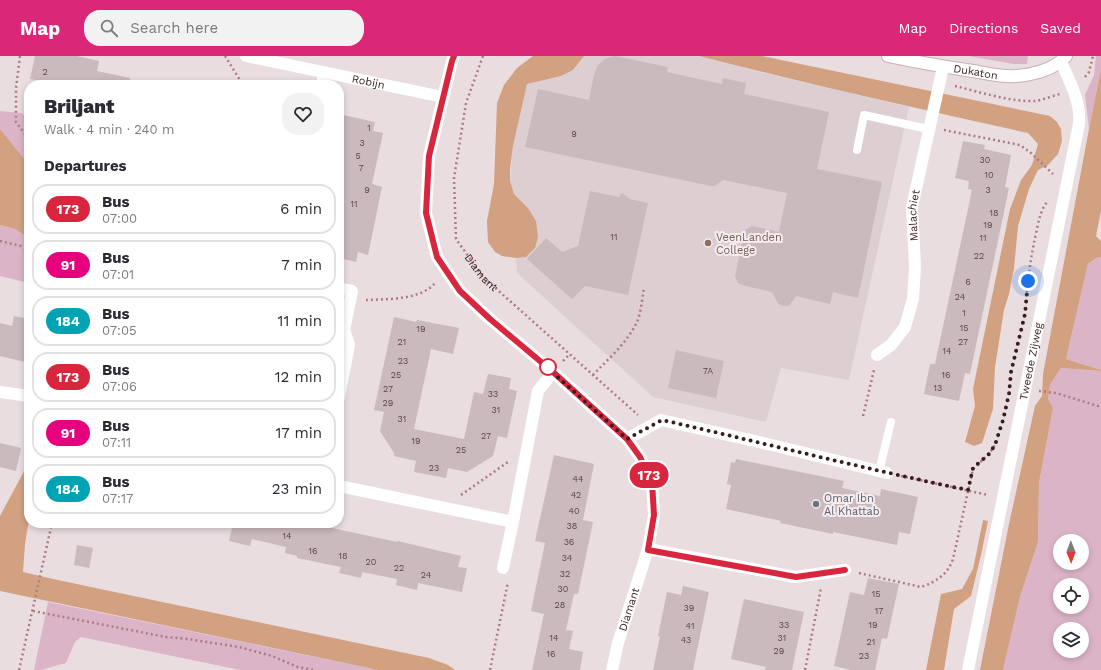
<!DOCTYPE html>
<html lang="en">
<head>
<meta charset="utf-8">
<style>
	:root { --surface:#fff; --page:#f2f2f3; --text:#2b2b33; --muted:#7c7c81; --line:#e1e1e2; --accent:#db2777 }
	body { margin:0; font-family:"Work Sans",sans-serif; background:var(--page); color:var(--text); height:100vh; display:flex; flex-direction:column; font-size:15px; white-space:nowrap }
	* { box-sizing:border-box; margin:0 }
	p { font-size:13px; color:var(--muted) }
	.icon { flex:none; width:22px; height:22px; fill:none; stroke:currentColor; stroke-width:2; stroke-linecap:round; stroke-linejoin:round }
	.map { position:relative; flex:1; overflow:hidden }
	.sheet { position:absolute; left:24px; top:24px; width:320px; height:448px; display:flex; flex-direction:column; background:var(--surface); border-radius:16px; box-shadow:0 2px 6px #0003 }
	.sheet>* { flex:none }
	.badge { padding:0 8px; border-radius:13px; font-size:14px; line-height:26px }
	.needle { width:26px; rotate:179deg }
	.controls { position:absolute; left:1053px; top:478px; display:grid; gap:8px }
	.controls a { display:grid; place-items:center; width:36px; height:36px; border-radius:50%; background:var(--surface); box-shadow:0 2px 6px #0003; font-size:20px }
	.you { position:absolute; width:20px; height:20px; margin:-10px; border:3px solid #fff; border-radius:50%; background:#1a73e8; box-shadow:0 0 0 6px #1a73e833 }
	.map>.badge { position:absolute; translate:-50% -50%; box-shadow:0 0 0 2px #fff }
	h2 { padding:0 20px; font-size:15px; line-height:36px }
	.round { display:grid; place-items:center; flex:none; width:42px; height:42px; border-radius:16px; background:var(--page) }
	.head { display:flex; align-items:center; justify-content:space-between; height:68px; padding:0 20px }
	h1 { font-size:19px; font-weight:800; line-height:30px }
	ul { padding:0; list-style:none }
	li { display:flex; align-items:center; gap:12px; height:50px; margin:0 8px 6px; padding:0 12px; border:2px solid var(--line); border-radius:16px }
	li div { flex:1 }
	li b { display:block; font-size:15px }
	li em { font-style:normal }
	li .badge { min-width:44px; font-weight:700; text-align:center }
	header { display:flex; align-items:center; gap:24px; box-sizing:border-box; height:56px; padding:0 20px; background:var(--accent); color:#fff }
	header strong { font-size:19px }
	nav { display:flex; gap:22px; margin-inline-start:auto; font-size:14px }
	.search { width:280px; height:36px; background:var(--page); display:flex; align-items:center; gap:10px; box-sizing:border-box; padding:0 14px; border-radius:16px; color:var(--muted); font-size:15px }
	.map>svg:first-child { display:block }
</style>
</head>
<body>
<header>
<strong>Map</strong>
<div class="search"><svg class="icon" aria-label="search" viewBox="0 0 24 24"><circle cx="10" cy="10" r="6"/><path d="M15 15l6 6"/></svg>Search here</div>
<nav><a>Map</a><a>Directions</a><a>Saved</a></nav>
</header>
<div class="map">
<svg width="1101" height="614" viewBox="0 0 1101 614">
	<rect width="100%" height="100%" fill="#e9dde0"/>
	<!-- built -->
	<path fill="#ddced1" d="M584,0H699L764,17L909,51L849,324L781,312L766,366L653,341L517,217L516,202L526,201L528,152L514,138L510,125L513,90L527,28L561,20L573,14Z"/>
	<!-- green -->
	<path fill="#dcb4c8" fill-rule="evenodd" d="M968,0H1028L1027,8H1014Z
		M1096,0H1101V13L1089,73L1085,39L1094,19Z
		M0,55L22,57L29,65V109L0,74Z
		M0,169L15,173L29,182V227L0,220Z
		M1098,201H1101V314L1066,303L1088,208Z
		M1061,312L1101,315V614H1003L1020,541L1038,486L1039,427L1053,352L1048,343L1050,329ZM1060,485H1082V507H1060ZM1060,529H1082V551H1060ZM1060,573H1082V595H1060Z
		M48,546L378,614H240L81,581L75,586L66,607L41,614H34Z"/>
	<!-- water -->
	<path fill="#d1a182" d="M533,0H584L573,14L561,20L527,28L513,90L510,113V125L514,138L528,152L536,165L538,181L535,192L526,201L516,202L502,200L495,196L488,186L487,165L494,128L497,47L504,29L517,12Z
		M699,0H762L1050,60L1057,66L1061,73L1062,85L1058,98L1048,109L1038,114L1029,133L1018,170L1014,212L1009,238L1004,254L995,311L993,353L982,387L974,390L965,386L975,350L973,333L1010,153L1021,124L1032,109L1038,88L1028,77C918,53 808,28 699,0Z
		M1101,13V155L1096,180L1101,185V201H1098L1088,208L1066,303L1101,314V315L1061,312L1050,329L1048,343L1053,352L1039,427L1038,486L1020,541L1003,614H980L1009,468L1035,350L1042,340L1043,318L1089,73Z
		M0,73L29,109V182L15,173L0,169Z
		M29,406V464L25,488L23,516L53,523L429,602L448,609L455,614H378L0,535V460Z
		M983,464L988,465L981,499L971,540L954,553L944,614H926L941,538L962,533L973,513Z"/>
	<!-- building -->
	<path fill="#cab9bd" d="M35,0H77L99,5L97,15L130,22L129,29H39L40,25L30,23Z
		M615,0L668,11L667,16L722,28L723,22L746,27L744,38L829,56L817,113L882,126L858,242L833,236L830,248L796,240L789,250H783L780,249L777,246L772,236L742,229L738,227L735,220L745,174L752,170L779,176L787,137L723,124L715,130H711L525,91L538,33L589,44L594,18L598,9L605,3Z
		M343,59L375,66L373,75L383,77L372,128L382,131L368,199L358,196L356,206L339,202V80Z
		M963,85L985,89L984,93L1011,99L1005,131L1009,132L975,294L970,318L965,317L959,345L924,338L930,308H935L972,134L968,133L969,125L955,122Z
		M590,135L619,141L622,137L630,143L648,147L628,239L585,230L572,243L527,203L546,182L562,196L578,190Z
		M14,260L29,263V307L0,300V267L12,270Z
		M394,261L416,266L417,264L459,272L453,298L431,293L414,373L464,383L474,336L483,338L488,318L511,322L509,333L517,335L507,382L498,380L493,400L467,416L448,412L446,422L414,416L416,405L394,400V397L380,375L384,356L374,354Z
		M676,294L724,305L716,342L668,332Z
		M0,387L21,392L16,415L0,411Z
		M554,399L594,408L583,464L593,466L578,538H574L566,574L573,575L569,593L583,596L580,614H532L544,558L531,555L545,487L535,485Z
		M736,403L844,425L842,432L880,440L881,433L918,441L910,478L899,476L897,489L833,476V478L780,467L781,465L726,453L731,429L727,428L731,406L735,407Z
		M233,467H309L397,486V485L406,487L461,500L458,511L467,512L462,536L418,527L417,534L396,529L397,523L362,516L361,522L348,519L339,517L341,511L297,502V500L285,497L286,491L252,483L250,490L229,485Z
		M77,489L93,492L89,512L74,509Z
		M868,522L899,528L887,583L882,582L875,614H851L834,610L850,536L864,539Z
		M683,530L709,536L693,614H653L660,581L658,580L667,536L681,539Z
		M744,543L804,556L792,614H765L766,611L731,603Z"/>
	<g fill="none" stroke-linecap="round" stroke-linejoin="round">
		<!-- secondary casing -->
		<g stroke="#c9b0b3" stroke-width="14">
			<g id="secondary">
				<path id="s6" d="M888,0C916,6 945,11 973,15C984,17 996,20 1007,20C1025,21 1054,15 1066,0"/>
			</g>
		</g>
		<!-- path -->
		<g stroke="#ae7c80" stroke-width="2.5" stroke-dasharray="2 3" stroke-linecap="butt">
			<path d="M20,0L16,32V66L29,84"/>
			<path d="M225,0L243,29"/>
			<path id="s1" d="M483,0L466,47L454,122L456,183L483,221L638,359"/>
			<path d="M1085,21L1089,16L1093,0"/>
			<path d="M955,30C980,36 1010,46 1035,45C1043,44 1052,40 1060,38"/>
			<path d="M944,74L1020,89L1031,97L1053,118"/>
			<path d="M0,185L21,190L29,194"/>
			<path d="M1027,236C1029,214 1032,194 1037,173C1039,163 1041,154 1047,146"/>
			<path d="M366,244C388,243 421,244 435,227"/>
			<path d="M563,305L570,298"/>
			<path d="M593,319C608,303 627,287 637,266C641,257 642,243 644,232"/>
			<path d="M1039,335L1056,337L1101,351"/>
			<path d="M863,360L874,314"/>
			<path d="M901,420L988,439"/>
			<path d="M461,439L508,406"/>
			<path d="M859,517L921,531C936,526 948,518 953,503L973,413L989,398L995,389L998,382"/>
			<path d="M33,555L166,581L188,583L239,591L272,600L298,611L314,614"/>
			<path d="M19,614L52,467"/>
			<path d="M490,614L508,526"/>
			<path d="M805,614L821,532"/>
		</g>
		<!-- lane -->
		<path stroke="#fff" stroke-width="8" d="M857,94L864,59L928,73
			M879,415L891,366"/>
		<!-- street -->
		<g stroke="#fff" stroke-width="12">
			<path id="s2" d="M246,0L443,41"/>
			<path d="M454,0L452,5L429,100L426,157L437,201L460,235L490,263L553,316L627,383"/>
			<path d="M322,29L324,17"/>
			<path d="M339,232L352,235L344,274L349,289L339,341"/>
			<path id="s3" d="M877,299L891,289L905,271L913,243L915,211L912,151L943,11"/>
			<path d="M0,336L29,340"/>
			<path d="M339,430L513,466"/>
			<path d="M648,493L795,521L845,514"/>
			<path d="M503,512L513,466L538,335L553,316"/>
			<path id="s4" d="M612,614L618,587L648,493L654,459L652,426L640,401L627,383L661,364L772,389L887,417"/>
			<path id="s5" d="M968,614L1079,68C1081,46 1070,26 1061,6"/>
		</g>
		<!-- secondary -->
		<use href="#secondary" stroke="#fff" stroke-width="12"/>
	</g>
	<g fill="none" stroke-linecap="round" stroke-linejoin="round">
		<!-- line casing -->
		<g stroke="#fff" stroke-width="9">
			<path id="line" d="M454,0L452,5L429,100L426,157L437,201L460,235L490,263L553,316L627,383L640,401L652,426L654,459L648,494L796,521L845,514"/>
		</g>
		<!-- line -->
		<use href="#line" stroke="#d7263d" stroke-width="6"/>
		<!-- walk -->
		<path stroke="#391e1f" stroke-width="4" stroke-dasharray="0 7.2" d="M548,311L542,307L627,383L662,364C764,387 865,413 968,434L973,412L989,398L995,389L1003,364L1009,338L1011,316L1025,258L1028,225"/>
	</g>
	<!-- markers -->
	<circle fill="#8d6e63" stroke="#f6edf0" stroke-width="1.5" cx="708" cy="187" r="4"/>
	<circle fill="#fff" stroke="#d7263d" stroke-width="2" cx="548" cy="311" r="8"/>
	<circle fill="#6b7280" stroke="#f6edf0" stroke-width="1.5" cx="816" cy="448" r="4"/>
	<g text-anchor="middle" stroke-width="4" stroke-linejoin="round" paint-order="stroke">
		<!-- number labels -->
		<g font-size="9" fill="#5d4546">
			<text x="45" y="19">2</text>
			<text x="369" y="75">1</text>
			<text x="574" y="81">9</text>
			<text x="362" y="90">3</text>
			<text x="358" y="103">5</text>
			<text x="985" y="107">30</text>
			<text x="361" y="115">7</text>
			<text x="989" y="122">10</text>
			<text x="367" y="137">9</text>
			<text x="988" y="137">3</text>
			<text x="354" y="151">11</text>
			<text x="994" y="160">18</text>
			<text x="988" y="172">19</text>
			<text x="614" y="184">11</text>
			<text x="983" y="185">11</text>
			<text x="979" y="203">22</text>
			<text x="968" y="229">6</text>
			<text x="960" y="244">24</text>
			<text x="964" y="260">1</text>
			<text x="964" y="275">15</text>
			<text x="421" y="276">19</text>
			<text x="402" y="289">21</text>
			<text x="963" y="289">27</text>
			<text x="947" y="298">14</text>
			<text x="403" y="308">23</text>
			<text x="708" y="318">7A</text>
			<text x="396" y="322">25</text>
			<text x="946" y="322">16</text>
			<text x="938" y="335">13</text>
			<text x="388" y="336">27</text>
			<text x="493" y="341">33</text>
			<text x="388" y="350">29</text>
			<text x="496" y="357">31</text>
			<text x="402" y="366">31</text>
			<text x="486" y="383">27</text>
			<text x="416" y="388">19</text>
			<text x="461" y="397">25</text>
			<text x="434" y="415">23</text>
			<text x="578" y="426">44</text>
			<text x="576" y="442">42</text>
			<text x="574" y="458">40</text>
			<text x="572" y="473">38</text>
			<text x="287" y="483">14</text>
			<text x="569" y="489">36</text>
			<text x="313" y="498">16</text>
			<text x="343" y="503">18</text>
			<text x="567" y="505">34</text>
			<text x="371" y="509">20</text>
			<text x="399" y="515">22</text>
			<text x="565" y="521">32</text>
			<text x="426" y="522">24</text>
			<text x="563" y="536">30</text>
			<text x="876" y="541">15</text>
			<text x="560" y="552">28</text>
			<text x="689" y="555">39</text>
			<text x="879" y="558">17</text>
			<text x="784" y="572">33</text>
			<text x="873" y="572">19</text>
			<text x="690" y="573">41</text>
			<text x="554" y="585">14</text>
			<text x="782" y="585">31</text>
			<text x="686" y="587">43</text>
			<text x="871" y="589">21</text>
			<text x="779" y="598">29</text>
			<text x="551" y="601">16</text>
			<text x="864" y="603">23</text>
		</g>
		<!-- street labels -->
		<g font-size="11" fill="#391e1f" stroke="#f6edf0">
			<text dy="4" stroke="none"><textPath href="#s6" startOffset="89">Dukaton</textPath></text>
			<text dy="4" stroke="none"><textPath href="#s2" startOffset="125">Robijn</textPath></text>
			<text dy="4" stroke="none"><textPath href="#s3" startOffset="153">Malachiet</textPath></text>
			<text dy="4" stroke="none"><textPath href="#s1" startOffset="229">Diamant</textPath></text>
			<text dy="4" stroke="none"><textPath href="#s5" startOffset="315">Tweede Zijweg</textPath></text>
			<text dy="4" stroke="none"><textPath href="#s4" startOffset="63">Diamant</textPath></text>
		</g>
		<!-- education labels -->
		<g font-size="11" fill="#785e54" stroke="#f6edf0" text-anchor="start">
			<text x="716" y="185">VeenLanden<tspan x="716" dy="13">College</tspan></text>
		</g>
		<!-- worship labels -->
		<g font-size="11" fill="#5b616d" stroke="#f6edf0" text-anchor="start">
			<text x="824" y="446">Omar Ibn<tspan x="824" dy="13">Al Khattab</tspan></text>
		</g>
	</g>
</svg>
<div class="controls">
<a><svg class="needle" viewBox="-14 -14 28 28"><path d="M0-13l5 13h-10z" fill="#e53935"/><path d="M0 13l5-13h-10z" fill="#7c7c81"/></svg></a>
<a><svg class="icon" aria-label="locate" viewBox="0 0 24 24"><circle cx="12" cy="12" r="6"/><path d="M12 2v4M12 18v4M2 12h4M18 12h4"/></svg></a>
<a><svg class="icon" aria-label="layers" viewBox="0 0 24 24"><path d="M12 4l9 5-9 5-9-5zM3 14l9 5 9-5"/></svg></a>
</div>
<div class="you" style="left:1028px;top:225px"></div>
<b class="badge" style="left:649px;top:419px;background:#d7263d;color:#fff">173</b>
<section class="sheet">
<div class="head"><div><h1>Briljant</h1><p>Walk · 4 min · 240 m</p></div><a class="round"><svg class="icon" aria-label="heart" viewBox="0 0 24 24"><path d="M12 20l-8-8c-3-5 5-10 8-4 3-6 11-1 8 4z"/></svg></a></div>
<h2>Departures</h2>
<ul>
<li><span class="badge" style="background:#d7263d;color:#fff">173</span><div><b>Bus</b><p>07:00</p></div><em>6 min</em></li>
<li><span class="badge" style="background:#e6007e;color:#fff">91</span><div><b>Bus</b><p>07:01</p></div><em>7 min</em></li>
<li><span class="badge" style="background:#00a3b4;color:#fff">184</span><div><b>Bus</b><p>07:05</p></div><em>11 min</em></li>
<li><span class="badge" style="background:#d7263d;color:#fff">173</span><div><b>Bus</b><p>07:06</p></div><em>12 min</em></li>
<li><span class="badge" style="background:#e6007e;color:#fff">91</span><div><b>Bus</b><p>07:11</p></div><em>17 min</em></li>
<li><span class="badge" style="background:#00a3b4;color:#fff">184</span><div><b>Bus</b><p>07:17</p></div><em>23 min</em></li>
</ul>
</section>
</div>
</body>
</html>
